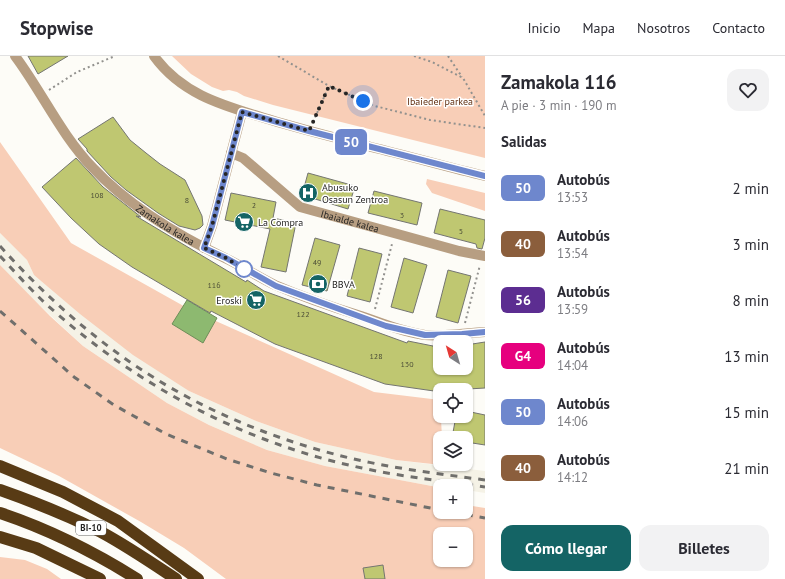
<!DOCTYPE html>
<html lang="es">
<head>
<meta charset="utf-8">
<style>
	:root { --surface:#fff; --page:#f2f2f3; --text:#2b2b33; --muted:#7c7c81; --line:#e1e1e2; --accent:#146465 }
	body { margin:0; font-family:"PT Sans",sans-serif; background:var(--page); color:var(--text); height:100vh; display:flex; flex-direction:column; font-size:15px; white-space:nowrap }
	* { box-sizing:border-box; margin:0 }
	p { font-size:13px; color:var(--muted) }
	.icon { flex:none; width:22px; height:22px; fill:none; stroke:currentColor; stroke-width:2; stroke-linecap:round; stroke-linejoin:round }
	.map { position:relative; flex:1; overflow:hidden }
	.details { display:flex; flex-direction:column; background:var(--surface); width:300px }
	.details>* { flex:none }
	.badge { padding:0 8px; border-radius:6px; font-size:14px; line-height:26px }
	.needle { width:26px; rotate:323deg }
	.tools { position:absolute; left:433px; top:279px; display:grid; gap:8px }
	.tools a { display:grid; place-items:center; width:40px; height:40px; border-radius:8px; background:var(--surface); box-shadow:0 1px 3px #0004; font-size:20px }
	.you { position:absolute; width:20px; height:20px; margin:-10px; border:3px solid #fff; border-radius:50%; background:#1a73e8; box-shadow:0 0 0 6px #1a73e833 }
	.map>.badge { position:absolute; translate:-50% -50%; box-shadow:0 0 0 2px #fff }
	h2 { padding:0 16px; font-size:15px; line-height:36px }
	.round { display:grid; place-items:center; flex:none; width:42px; height:42px; border-radius:12px; background:var(--page) }
	.head { display:flex; align-items:center; justify-content:space-between; height:68px; padding:0 16px }
	h1 { font-size:19px; font-weight:800; line-height:30px }
	.action { display:flex; gap:8px; margin-top:auto; padding:8px 16px }
	.action a { flex:1; height:46px; border-radius:12px; background:var(--accent); color:#fff; font-size:16px; font-weight:800; line-height:46px; text-align:center }
	.action a+a { background:var(--page); color:var(--text) }
	ul { padding:0; list-style:none }
	li { display:flex; align-items:center; gap:12px; height:56px; padding:0 16px }
	li div { flex:1 }
	li b { display:block; font-size:15px }
	li em { font-style:normal }
	li .badge { min-width:44px; font-weight:700; text-align:center }
	header { display:flex; align-items:center; gap:24px; box-sizing:border-box; height:56px; padding:0 20px; background:var(--surface); border-bottom:1px solid var(--line) }
	header strong { font-size:19px }
	nav { display:flex; gap:22px; margin-inline-start:auto; font-size:14px }
	main { display:flex; flex:1; min-height:0 }
	.map>svg:first-child { display:block }
</style>
</head>
<body>
<header>
<strong>Stopwise</strong>
<nav><a>Inicio</a><a>Mapa</a><a>Nosotros</a><a>Contacto</a></nav>
</header>
<main>
<div class="map">
<svg width="485" height="523" viewBox="0 0 485 523">
	<rect width="100%" height="100%" fill="#fdfcf7"/>
	<!-- built -->
	<path fill="#f5f2e6" d="M0,177L27,204L34,219L189,335L256,365L315,386L396,404L485,415V437L466,434V430L437,431L325,410L267,394L209,369L167,347L83,290L20,231L0,209Z"/>
	<!-- green -->
	<path fill="#f8ceb7" fill-rule="evenodd" d="M172,0H485V102L273,49L244,40L237,36L229,34L223,35L212,31L191,18Z
		M0,86L71,187L189,253L374,336L440,344L442,382H440L441,409L396,404L315,386L256,365L189,335L133,299L80,258L34,219L27,204L0,177Z
		M427,123L485,137V155L432,137L426,128Z
		M0,209L50,260L83,290L167,347L209,369L267,394L325,410L437,431L435,443L440,444V456H466V449L485,452V523H226L184,492L141,466L59,420L0,392ZM440,478H466V504H440Z
		M0,501L25,504L47,513L61,523H0Z"/>
	<!-- water -->
	<path fill="#8db970" stroke="#6e8d59" d="M187,244L217,262L203,287L172,268Z"/>
	<!-- building -->
	<path fill="#bfc771" stroke="#747571" d="M28,0H68L38,18Z
		M113,61L130,84L146,97L160,108L185,124L202,160L203,169L200,172L195,174L179,170L158,157L126,134L111,121L87,95V93L78,83Z
		M76,102L103,131L141,161L136,160L246,226L247,224L264,235L407,287L408,285L433,290L434,292H440V312H466V289L485,286V332L434,335L385,328L275,288L211,255L210,257L132,211L99,188L71,162L42,131Z
		M308,117L355,130L348,153L302,139Z
		M374,135L422,147L417,169L368,157Z
		M231,137L276,146L273,162L296,167L286,216L261,211L270,173L225,164Z
		M440,153L485,164V182L482,193L477,192L476,188L434,177Z
		M315,182L340,189L327,235L302,229Z
		M359,192L382,198L370,246L347,240Z
		M404,202L427,209L413,257L391,251Z
		M448,214L471,220L458,267L436,261Z
		M466,355L485,359V389L466,386V382H452L456,360H466Z
		M383,509L385,523H365L363,512Z"/>
	<g fill="none" stroke-linecap="round" stroke-linejoin="round">
		<!-- path -->
		<path stroke="#92918e" stroke-width="2" stroke-dasharray="2 3" stroke-linecap="butt" d="M278,0L329,30L375,50L430,64L485,72
			M414,0L432,6L463,22L485,60
			M448,0L462,21
			M49,34L77,16L115,0
			M313,66L329,30
			M375,253L392,188
			M465,267L480,209"/>
		<!-- minor -->
		<g stroke="#b79e82" stroke-width="10">
			<path id="s1" d="M15,0C42,36 61,79 93,112C129,150 177,179 225,202C242,210 258,221 275,229C303,241 332,251 361,260C382,267 402,276 425,279C444,281 466,277 485,276"/>
			<path d="M154,0C183,40 226,50 271,64C304,74 337,82 371,91C409,100 447,111 485,120"/>
			<path id="s2" d="M231,97L243,102L300,151L459,195L485,200"/>
			<path d="M204,192L212,170L242,56"/>
		</g>
		<!-- motorway -->
		<path stroke="#583b15" stroke-width="12" d="M0,410L63,436L118,465L198,523
			M0,434C34,446 69,460 101,476C127,490 152,507 176,523
			M0,457C48,473 94,496 137,523
			M0,481L36,492L100,523"/>
		<!-- rail -->
		<path stroke="#706f6c" stroke-width="3" stroke-dasharray="7 7" stroke-linecap="butt" d="M0,190C43,238 91,281 145,316C208,357 281,386 354,403C397,413 441,418 485,424
			M0,200C15,216 30,233 46,248C136,329 243,387 362,412C403,421 444,425 485,431
			M0,255L74,321L114,349L166,378L227,403L271,417L317,429L440,454
			M452,456L485,462"/>
	</g>
	<g fill="none" stroke-linecap="round" stroke-linejoin="round">
		<!-- line casing -->
		<g stroke="#fff" stroke-width="9">
			<path id="line" d="M485,120L309,75L242,56L212,170L204,192L226,202L276,230L386,270L425,279L462,278L485,276"/>
		</g>
		<!-- line -->
		<use href="#line" stroke="#6e87cd" stroke-width="6"/>
		<!-- walk -->
		<path stroke="#262524" stroke-width="4" stroke-dasharray="0 7.2" d="M244,213L226,202L204,192L212,170L242,56L309,75L329,30L363,45"/>
	</g>
	<!-- icons -->
	<defs>
		<g id="hospital-disc" transform="scale(1)"><circle r="9.5" fill="#146465" stroke="#fff"/><path d="M-5-5h3v3.5h4V-5h3V5h-3V1.5h-4V5h-3Z" fill="#fff"/></g>
		<g id="supermarket-disc" transform="scale(1)"><circle r="9.5" fill="#146465" stroke="#fff"/><path d="M-6-5.5h2.5l.6 2H6L4.5 2H-2.5L-4.4-4H-6ZM-1.5 3.2a1.3 1.3 0 1 0 .1 0ZM3 3.2a1.3 1.3 0 1 0 .1 0Z" fill="#fff"/></g>
		<g id="bank-disc" transform="scale(1)"><circle r="9.5" fill="#146465" stroke="#fff"/><path d="M-6-4H6V4H-6ZM0-2.3a2.3 2.3 0 1 0 0 4.6a2.3 2.3 0 1 0 0-4.6Z" fill="#fff"/></g>
	</defs>
	<g fill-rule="evenodd">
		<use href="#hospital-disc" x="308" y="137"/>
		<use href="#supermarket-disc" x="244" y="166"/>
		<use href="#bank-disc" x="318" y="228"/>
		<use href="#supermarket-disc" x="256" y="244"/>
	</g>
	<!-- markers -->
	<circle fill="#fff" stroke="#6e87cd" stroke-width="2" cx="244" cy="213" r="8"/>
	<g text-anchor="middle" stroke-width="3" stroke-linejoin="round" paint-order="stroke">
		<!-- number labels -->
		<g font-size="8" fill="#4c4e37">
			<text x="97" y="142">108</text>
			<text x="187" y="147">8</text>
			<text x="254" y="152">2</text>
			<text x="402" y="162">3</text>
			<text x="461" y="178">5</text>
			<text x="317" y="209">49</text>
			<text x="214" y="232">116</text>
			<text x="303" y="261">122</text>
			<text x="376" y="303">128</text>
			<text x="407" y="311">130</text>
		</g>
		<!-- shield labels -->
		<rect fill="#fff" stroke="#676666" stroke-width="1" x="76" y="465" width="30" height="14" rx="3"/>
		<g font-size="9" font-weight="bold" fill="#262524">
			<text x="91" y="475">BI-10</text>
		</g>
		<!-- park labels -->
		<g font-size="10" fill="#612f10" stroke="#fff">
			<text x="440" y="49">Ibaieder parkea</text>
		</g>
		<!-- poi labels -->
		<g font-size="10" fill="#262524" stroke="#fff" text-anchor="start">
			<text x="322" y="135">Abusuko<tspan x="322" dy="12">Osasun Zentroa</tspan></text>
			<text x="258" y="170">La Compra</text>
			<text x="332" y="232">BBVA</text>
			<text x="242" y="248" text-anchor="end">Eroski</text>
		</g>
		<!-- street labels -->
		<g font-size="10" fill="#262524" stroke="#fff">
			<text dy="4" stroke="none"><textPath href="#s2" startOffset="140">Ibaialde kalea</textPath></text>
			<text dy="4" stroke="none"><textPath href="#s1" startOffset="229">Zamakola kalea</textPath></text>
		</g>
	</g>
</svg>
<div class="tools">
<a><svg class="needle" viewBox="-14 -14 28 28"><path d="M0-13l5 13h-10z" fill="#e53935"/><path d="M0 13l5-13h-10z" fill="#7c7c81"/></svg></a>
<a><svg class="icon" aria-label="locate" viewBox="0 0 24 24"><circle cx="12" cy="12" r="6"/><path d="M12 2v4M12 18v4M2 12h4M18 12h4"/></svg></a>
<a><svg class="icon" aria-label="layers" viewBox="0 0 24 24"><path d="M12 4l9 5-9 5-9-5zM3 14l9 5 9-5"/></svg></a>
<a>+</a>
<a>−</a>
</div>
<div class="you" style="left:363px;top:45px"></div>
<b class="badge" style="left:351px;top:86px;background:#6e87cd;color:#fff">50</b>
</div>
<section class="details">
<div class="head"><div><h1>Zamakola 116</h1><p>A pie · 3 min · 190 m</p></div><a class="round"><svg class="icon" aria-label="heart" viewBox="0 0 24 24"><path d="M12 20l-8-8c-3-5 5-10 8-4 3-6 11-1 8 4z"/></svg></a></div>
<h2>Salidas</h2>
<ul>
<li><span class="badge" style="background:#6e87cd;color:#fff">50</span><div><b>Autobús</b><p>13:53</p></div><em>2 min</em></li>
<li><span class="badge" style="background:#8b5e3c;color:#fff">40</span><div><b>Autobús</b><p>13:54</p></div><em>3 min</em></li>
<li><span class="badge" style="background:#5c2d91;color:#fff">56</span><div><b>Autobús</b><p>13:59</p></div><em>8 min</em></li>
<li><span class="badge" style="background:#e6007e;color:#fff">G4</span><div><b>Autobús</b><p>14:04</p></div><em>13 min</em></li>
<li><span class="badge" style="background:#6e87cd;color:#fff">50</span><div><b>Autobús</b><p>14:06</p></div><em>15 min</em></li>
<li><span class="badge" style="background:#8b5e3c;color:#fff">40</span><div><b>Autobús</b><p>14:12</p></div><em>21 min</em></li>
</ul>
<div class="action"><a>Cómo llegar</a><a>Billetes</a></div>
</section>
</main>
</body>
</html>
